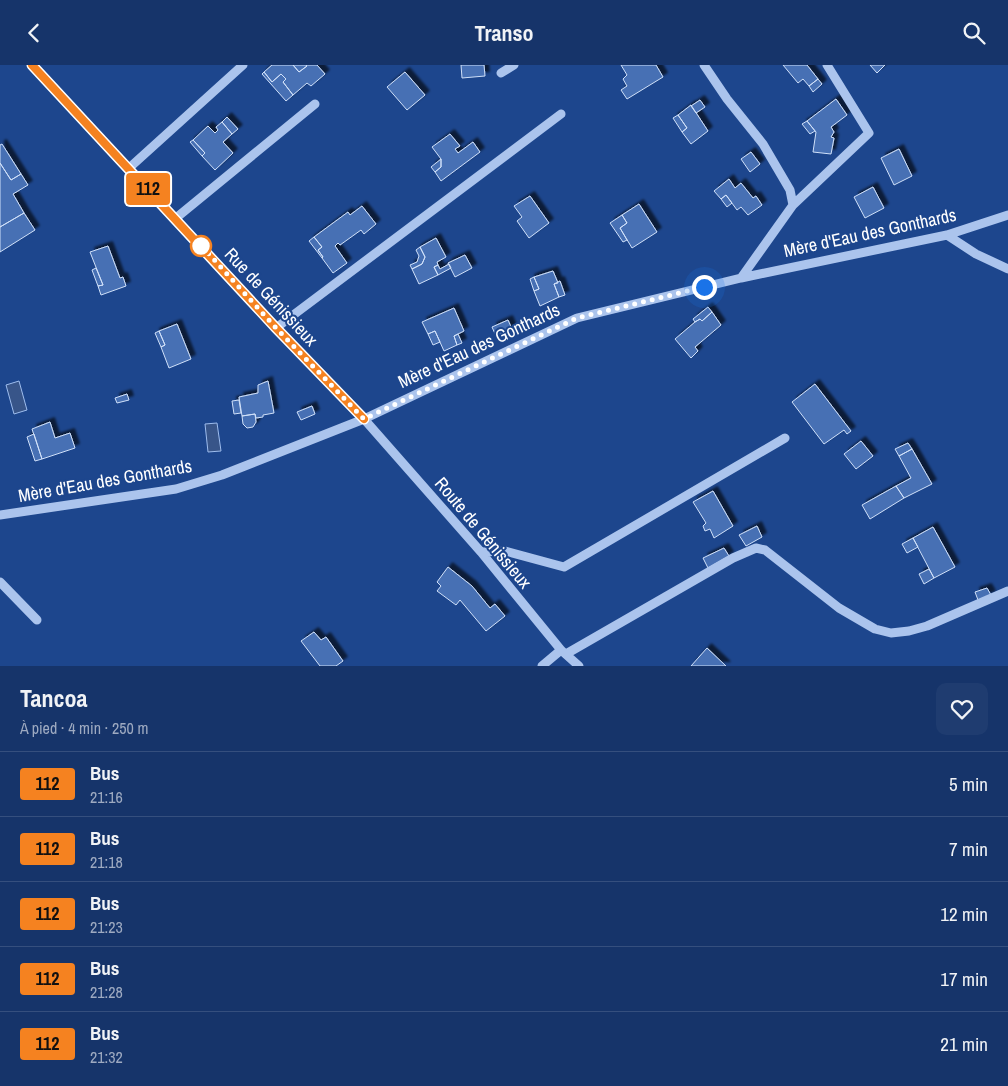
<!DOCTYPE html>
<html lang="fr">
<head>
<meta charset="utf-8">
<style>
	:root { --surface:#16346a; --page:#1f3c70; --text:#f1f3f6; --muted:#9eaac1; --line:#354f7e }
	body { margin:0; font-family:"Archivo Narrow",sans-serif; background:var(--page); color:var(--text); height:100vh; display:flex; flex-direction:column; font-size:19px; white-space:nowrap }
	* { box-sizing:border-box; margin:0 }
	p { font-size:16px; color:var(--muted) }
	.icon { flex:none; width:28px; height:28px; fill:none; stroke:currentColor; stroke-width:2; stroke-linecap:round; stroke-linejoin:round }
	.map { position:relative; height:601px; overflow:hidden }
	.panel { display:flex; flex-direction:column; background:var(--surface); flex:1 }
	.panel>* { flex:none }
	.badge { padding:0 10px; border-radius:4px; font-size:18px; line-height:32px }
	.you { position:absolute; width:25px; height:25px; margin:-12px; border:4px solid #fff; border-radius:50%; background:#1a73e8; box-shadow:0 0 0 8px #1a73e833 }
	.map>.badge { position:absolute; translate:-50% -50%; box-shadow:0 0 0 2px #fff }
	.round { display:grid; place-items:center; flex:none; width:52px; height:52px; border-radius:10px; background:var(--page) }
	.overview { display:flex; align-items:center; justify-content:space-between; height:85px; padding:0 20px }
	h1 { font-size:24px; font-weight:700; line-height:38px }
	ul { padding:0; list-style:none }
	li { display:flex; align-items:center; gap:15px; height:65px; padding:0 20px; border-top:1px solid var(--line) }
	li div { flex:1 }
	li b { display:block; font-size:19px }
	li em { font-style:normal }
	li .badge { min-width:55px; font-weight:700; text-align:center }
	header { display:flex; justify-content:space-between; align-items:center; height:65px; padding:0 20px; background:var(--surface); font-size:22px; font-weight:700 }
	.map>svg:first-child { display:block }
</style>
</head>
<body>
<header><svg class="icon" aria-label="back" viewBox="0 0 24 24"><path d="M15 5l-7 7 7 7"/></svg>Transo<svg class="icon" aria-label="search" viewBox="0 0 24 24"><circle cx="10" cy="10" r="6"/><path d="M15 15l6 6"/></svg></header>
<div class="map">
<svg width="1008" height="601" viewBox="0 0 1008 601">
	<defs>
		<filter id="shadow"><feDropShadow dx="4.5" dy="-4.5" stdDeviation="1" flood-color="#0009"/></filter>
	</defs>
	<rect width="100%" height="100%" fill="#1d468d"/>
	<!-- water -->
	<path fill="#385589" stroke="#9ebdee" d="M19,316L27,345L14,349L6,320Z
		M217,358L221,386L208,387L205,359Z"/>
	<!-- building -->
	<path fill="#4670b4" stroke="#d0e0f9" filter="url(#shadow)" d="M272,0H293L299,7L307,1L306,0H317L325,9L311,21L307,18L293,30L283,17L286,14L281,9L272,17L264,7Z
		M293,0H306L307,1L299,7Z
		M461,0H484L485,11L462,13Z
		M621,0H656L663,12L627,34L621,25L627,21L623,14L627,10Z
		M783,0H807L818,14L809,21L803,14L798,18Z
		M870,0H885L877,8Z
		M264,7L272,17L281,9L286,14L283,17L293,30L286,36L262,9Z
		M405,7L425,30L407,45L387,22Z
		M818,14L822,19L813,27L809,21Z
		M836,34L847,50L831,62L834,67L831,72L834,73L831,89L813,87L816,67L807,56Z
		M700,35L705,42L696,48L691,41Z
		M691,40L708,66L691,79L682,67L687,63L678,50Z
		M678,50L687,63L682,67L673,53Z
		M227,52L238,64L232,69L222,57Z
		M807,56L815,66L810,69L802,59Z
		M222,57L232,69L223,77L233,88L215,105L202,91L205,88L193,75L208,61L215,68L218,65L216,62Z
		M450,69L460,81L455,84L458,88L473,77L480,87L441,116L435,107L441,102V94L432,82Z
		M193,75L205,88L202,91L190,77Z
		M2,79L21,109L11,115L0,98V80Z
		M899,84L912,111L894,120L881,93Z
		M751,87L760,99L750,107L741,94Z
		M441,94V102L435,107L431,102Z
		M0,98L11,115L21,109L28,120L13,129L24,148L0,162Z
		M729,114L735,123L741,118L753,133L756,131L762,140L748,150L741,142L737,145L726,130L721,134L714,126Z
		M873,122L884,143L865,153L854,132Z
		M726,130L732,138L727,142L721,134Z
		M530,131L549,158L529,173L517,156L522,152L514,141Z
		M639,139L657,167L632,183L620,163L627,158L622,150Z
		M362,141L376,159L364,169L361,165L340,180L338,178L335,181L347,198L333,208L322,193L323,192L318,185L322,182L314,172L348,147L350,150Z
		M24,148L35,165L0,187V162Z
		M622,150L627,158L620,163L627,175L623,177L610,158Z
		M314,172L322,182L318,185L323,192L322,193L309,176Z
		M436,173L446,192L437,197L438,200L434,202L438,210L419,219L412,204L422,199L425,192L420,182Z
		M108,181L120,213L123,212L126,221L101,230L98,221L103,220L90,187Z
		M420,182L425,192L422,199L412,204L410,200L417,197L419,191L416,185Z
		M465,190L472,203L455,212L448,198Z
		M449,199L451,203L438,210L434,202L438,200L440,204Z
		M96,203L103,220L98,221L92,205Z
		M553,206L558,218L554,219L559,232L540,241L534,226L539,224L534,212Z
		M534,212L539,224L534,226L530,214Z
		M560,216L565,230L559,232L554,219Z
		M708,242L712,247L702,256L700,254L695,257L693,254Z
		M454,243L464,266L454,271L457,280L444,286L435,266L428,269L422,257Z
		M712,247L721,260L695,282L698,286L691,293L675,274L695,257L700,254L702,256Z
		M508,255L512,264L496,271L492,262Z
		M177,259L191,294L169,303L161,282L165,280L159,266Z
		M159,266L165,280L161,282L155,268Z
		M435,266L440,277L433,280L428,269Z
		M458,269L462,278L457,280L454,271Z
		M268,316L274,348L263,350V352L256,353L255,349L242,351L239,332L258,328V320Z
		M815,319L851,366L847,369L844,365L824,379L792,337Z
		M127,329L129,335L117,338L115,333Z
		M239,335L241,348L234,349L232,336Z
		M312,341L315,349L301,355L297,347Z
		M255,349L256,357L253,362L247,363L243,359L242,351Z
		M50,357L55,373L70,368L75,383L42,394L32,364Z
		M34,369L42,394L35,396L27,372Z
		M861,376L873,391L856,404L844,389Z
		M908,378L912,384L899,391L895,384Z
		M912,384L932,419L904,433L896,421L911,413L899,391Z
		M896,421L904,433L870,454L862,440Z
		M713,426L733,461L714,473L710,464L705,466L703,461L706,458L693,437Z
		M757,461L762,472L746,481L739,470Z
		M933,462L955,502L934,513L913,473Z
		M913,473L918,482L907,488L902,479Z
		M724,483L729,491L708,503L703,493Z
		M448,502L472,521L490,543L495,539L505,551L486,566L460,535L456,540L437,526L441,521L437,517Z
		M929,504L934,513L924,519L919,509Z
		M987,523L991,530L978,535L975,527Z
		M314,567L321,575L326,572L343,596L336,601H320L301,576Z
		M707,583L726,601H691Z"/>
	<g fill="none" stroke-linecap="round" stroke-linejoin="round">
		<!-- minor -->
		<path stroke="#abc4ed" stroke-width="9" d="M32,0L276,263L364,354L481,487L561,585L579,601
			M704,0L727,34L763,79L790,125L793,140L741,213
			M501,8L514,0
			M128,104L243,0
			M793,140L869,68L827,0
			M176,153L315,39
			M947,170L976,189L1008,204
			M276,263L561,49
			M0,450L176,424L222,410L364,354L577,253L741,213L947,170L1008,150
			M481,487L505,486L564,502L785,373
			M0,517L37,555
			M566,589L733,493L756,483L765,485L839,543L875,564L891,568L909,566L927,561L1008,526
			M542,601L561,585"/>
	</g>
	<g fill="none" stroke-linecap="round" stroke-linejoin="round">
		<!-- line casing -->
		<g stroke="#fff" stroke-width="11">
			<path id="line" d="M32,0L276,263L364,354"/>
		</g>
		<!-- line -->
		<use href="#line" stroke="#f58220" stroke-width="8"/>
		<!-- walk -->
		<path stroke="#fff" stroke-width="5" stroke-dasharray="0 9" d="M201,181L199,178L276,263L364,354L577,253L704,222"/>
	</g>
	<!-- markers -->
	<circle fill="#fff" stroke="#f58220" stroke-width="2.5" cx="201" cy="181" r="10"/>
	<g text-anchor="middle" stroke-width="4" stroke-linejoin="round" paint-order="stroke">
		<!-- street labels -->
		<g font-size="18" fill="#fff" stroke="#1d468d">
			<text transform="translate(870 168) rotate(-12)" y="6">Mère d'Eau des Gonthards</text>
			<text transform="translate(271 232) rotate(47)" y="6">Rue de Génissieux</text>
			<text transform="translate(479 281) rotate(-25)" y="6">Mère d'Eau des Gonthards</text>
			<text transform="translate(105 416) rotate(-10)" y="6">Mère d'Eau des Gonthards</text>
			<text transform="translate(483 468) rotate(50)" y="6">Route de Génissieux</text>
		</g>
	</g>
</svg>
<div class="you" style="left:704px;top:222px"></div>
<b class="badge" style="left:148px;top:124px;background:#f58220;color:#111">112</b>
</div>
<section class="panel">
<div class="overview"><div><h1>Tancoa</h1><p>À pied · 4 min · 250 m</p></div><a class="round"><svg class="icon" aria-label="heart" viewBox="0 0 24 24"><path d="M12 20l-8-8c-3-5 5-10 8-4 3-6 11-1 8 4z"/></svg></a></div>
<ul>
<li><span class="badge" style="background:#f58220;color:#111">112</span><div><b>Bus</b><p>21:16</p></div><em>5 min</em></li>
<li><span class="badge" style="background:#f58220;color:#111">112</span><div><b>Bus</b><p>21:18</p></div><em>7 min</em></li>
<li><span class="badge" style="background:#f58220;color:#111">112</span><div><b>Bus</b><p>21:23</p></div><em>12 min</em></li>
<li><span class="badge" style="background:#f58220;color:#111">112</span><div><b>Bus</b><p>21:28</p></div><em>17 min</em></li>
<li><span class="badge" style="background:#f58220;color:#111">112</span><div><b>Bus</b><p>21:32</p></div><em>21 min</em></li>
</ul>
</section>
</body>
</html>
